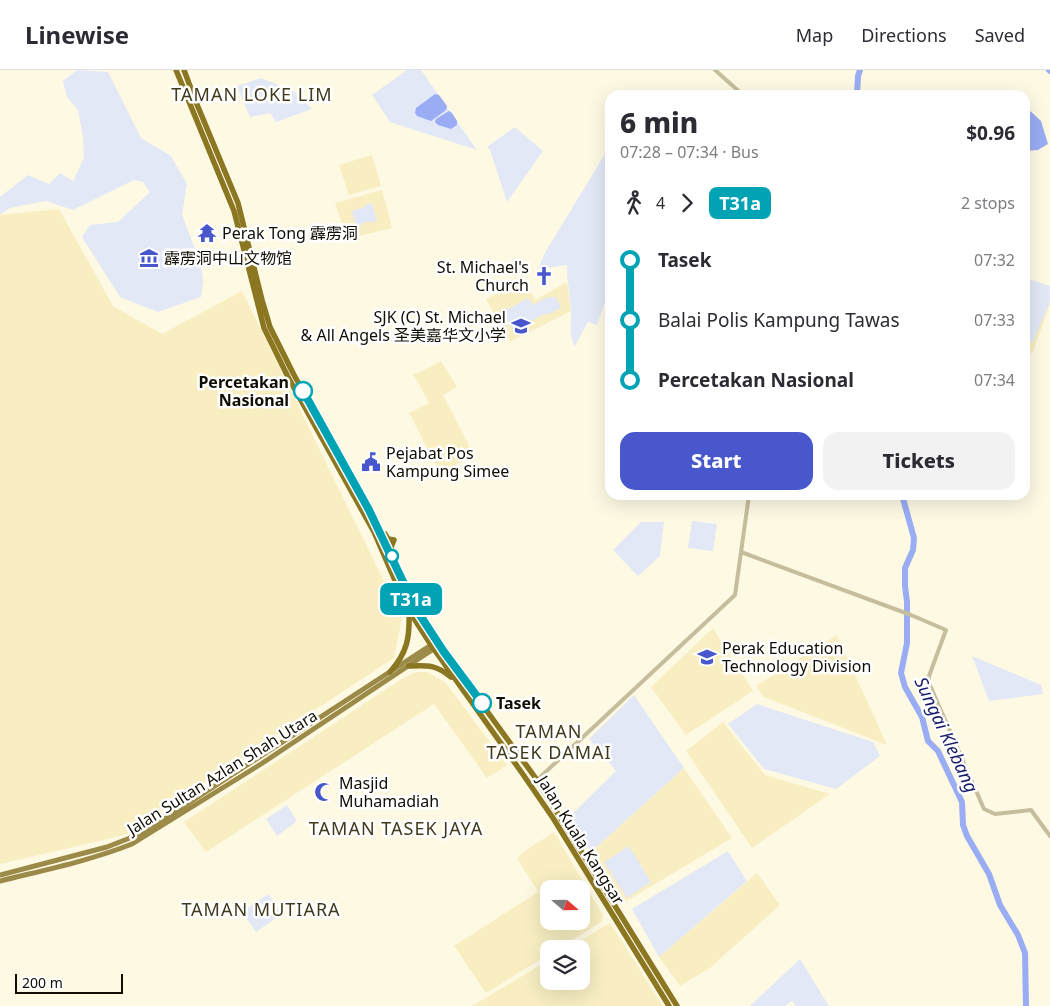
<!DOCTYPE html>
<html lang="en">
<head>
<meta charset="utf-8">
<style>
	:root { --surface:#fff; --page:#f2f2f3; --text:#2b2b33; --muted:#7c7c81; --line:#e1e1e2; --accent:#4858cc }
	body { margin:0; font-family:"Noto Sans","Noto Sans SC",sans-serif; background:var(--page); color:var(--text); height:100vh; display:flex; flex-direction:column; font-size:19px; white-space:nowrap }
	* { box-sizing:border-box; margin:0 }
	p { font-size:16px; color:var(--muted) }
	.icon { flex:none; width:28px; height:28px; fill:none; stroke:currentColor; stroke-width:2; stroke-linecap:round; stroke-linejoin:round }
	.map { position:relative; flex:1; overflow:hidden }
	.details { position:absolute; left:605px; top:20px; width:425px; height:410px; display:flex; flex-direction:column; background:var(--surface); border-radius:15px; box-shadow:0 5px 20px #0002 }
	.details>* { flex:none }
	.badge { padding:0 10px; border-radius:8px; font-size:18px; line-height:32px }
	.needle { width:32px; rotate:110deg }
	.controls { position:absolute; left:540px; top:810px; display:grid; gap:10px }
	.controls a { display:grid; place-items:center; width:50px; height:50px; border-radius:10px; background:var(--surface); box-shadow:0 5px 20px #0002; font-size:25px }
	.scale { position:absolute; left:15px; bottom:12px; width:108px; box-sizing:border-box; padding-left:5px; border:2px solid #100d03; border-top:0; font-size:14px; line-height:18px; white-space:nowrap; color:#100d03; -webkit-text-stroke:4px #fff; paint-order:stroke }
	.map>.badge { position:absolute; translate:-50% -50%; box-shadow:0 0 0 2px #fff }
	.legs { display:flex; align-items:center; gap:8px; height:55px; padding:0 15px; font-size:16px }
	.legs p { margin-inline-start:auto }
	.headline { display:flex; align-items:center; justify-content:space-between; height:85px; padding:0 15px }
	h1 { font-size:28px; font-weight:800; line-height:38px }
	.button { display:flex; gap:10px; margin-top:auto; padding:10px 15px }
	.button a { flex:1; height:58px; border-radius:15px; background:var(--accent); color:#fff; font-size:20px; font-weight:800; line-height:58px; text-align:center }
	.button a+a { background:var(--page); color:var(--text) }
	ul { padding:0 15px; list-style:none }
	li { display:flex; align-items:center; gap:18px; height:60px; font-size:19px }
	li i { display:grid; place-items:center; width:8px; height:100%; margin:0 6px; background:currentColor }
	li i::after { content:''; width:12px; height:12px; margin:-6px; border:4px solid; border-radius:50%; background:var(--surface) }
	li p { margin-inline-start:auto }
	li:first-child i { background:linear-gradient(#0000 50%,currentColor 0) }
	li:last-child i { background:linear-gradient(currentColor 50%,#0000 0) }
	header { display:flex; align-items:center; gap:30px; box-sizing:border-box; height:70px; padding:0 25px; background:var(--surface); border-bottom:1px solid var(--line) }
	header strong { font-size:24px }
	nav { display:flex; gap:28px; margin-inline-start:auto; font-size:18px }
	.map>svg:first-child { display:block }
</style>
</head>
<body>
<header>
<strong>Linewise</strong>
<nav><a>Map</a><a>Directions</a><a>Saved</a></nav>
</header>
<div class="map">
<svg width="1050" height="936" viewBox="0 0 1050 936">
	<rect width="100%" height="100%" fill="#fef9e3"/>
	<!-- built -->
	<path fill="#f8eec2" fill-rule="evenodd" d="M372,85L381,116L349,125L339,95Z
		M382,120L392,158L347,169L335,133Z
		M59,139L113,236L162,264L242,221L402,548L394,588L125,765L0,794V145Z
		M1025,208L1050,216V234L1033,282L1025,287Z
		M524,210L535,230L567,212L571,241L510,272L486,229Z
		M441,291L457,317L443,325L474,385L440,403L409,343L429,333L413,304L418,303Z
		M713,558L753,621L686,665L651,617Z
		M837,565L887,675L764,627L756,616Z
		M416,602H427L445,612L507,695L487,708L434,634L206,782L184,752L405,607Z
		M723,652L765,705L830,724L752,778L686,681Z
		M684,698L732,768L625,832L591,782Z
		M554,762L603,845L601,852L558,879H549V884L486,923L454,876L538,822L518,790L519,785ZM549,819H581V851H549Z
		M757,803L780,835L710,898L680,916L659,887Z
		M610,853L663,936H472L549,890V911H581V879H567Z"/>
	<!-- green -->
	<path fill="#e3e8f6" d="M77,0L108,2L141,68L171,86L187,114L182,145L201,194L203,211L201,227L158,242L120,227L82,167L90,155L118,152L150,122L143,112L134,110L73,140L46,131L10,138L0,145V127L28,105L49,114L60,103L73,111L84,88L83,67L78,40L67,27L63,11Z
		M407,0H421L477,80L390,52L372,25Z
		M261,8L292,20L312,39L276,52L270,43L250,47L237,16Z
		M515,57L543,81L507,132L490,80L487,77Z
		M608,79L610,81V228L606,229L597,255L588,252L575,276C568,266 572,252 571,240C570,225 567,211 567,195L538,199L546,181Z
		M372,133L377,151L362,153V155L356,157L352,141L365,137V135Z
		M1025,208L1050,216V232L1033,272L1025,269Z
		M556,227L561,238L549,244H544L513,261L503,242L528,228L533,235L545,228Z
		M692,451L717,454L713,481L688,478Z
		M641,452H664L660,486L638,506L613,480Z
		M972,586L1041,615L1043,624L989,631Z
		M634,625L684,698L591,782L569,747L616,701L589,669Z
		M757,634L873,672L880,686L836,719L764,699L728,654Z
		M287,735L297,751L277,766L266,749Z
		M629,776L651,812L627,828L604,792Z
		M728,781L747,811L659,887L632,839Z
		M268,824L282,844L256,862L242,842Z
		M800,889L829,936H796L792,931L785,936H750Z"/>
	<!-- water -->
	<path fill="#9aadf4" d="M435,24L439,25L447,36L446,40L431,51L417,46L415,43L416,38Z
		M1028,39L1041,51L1048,74L1038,80L1025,81V40Z
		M449,41L452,43L457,51V55L451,59L438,55L435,52L436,49Z"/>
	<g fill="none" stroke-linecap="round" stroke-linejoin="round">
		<!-- river -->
		<path stroke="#9aadf4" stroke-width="6" d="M1049,0L1050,1
			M857,25L858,6L860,0
			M902,425L914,468L913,480L905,498V516L907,532V573L901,603L905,617L922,647L928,671L938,681L962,732L963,755L967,766L989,804L1000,835L1018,865L1025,883L1026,936"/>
		<!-- minor -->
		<path stroke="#c5bd9b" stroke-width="4" d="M715,0L743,25
			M741,482L911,545L946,560L929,606V613L984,739L995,744L1031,740L1050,766
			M537,710L735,525L749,425"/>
		<!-- major -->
		<path stroke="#9b8a48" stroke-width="5" d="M0,805L107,777L135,766L158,753L431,575L439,574
			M0,811C44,800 89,791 132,774L261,694L435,578"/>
		<!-- highway -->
		<path stroke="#8b7722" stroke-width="5.5" d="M176,0L234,141L264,258L288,307L374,462L406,536L431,575L522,703L553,748L669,936
			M184,0L196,32L238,133L262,230L270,257L294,305L369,439L416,539L444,582L537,710L677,936
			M385,464L388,469L394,470L391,477L392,482
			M409,596C429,595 436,595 451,607
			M390,602C407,583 410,568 409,542"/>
	</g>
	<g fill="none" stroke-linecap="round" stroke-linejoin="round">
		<!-- line-1 casing -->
		<g stroke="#fff" stroke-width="11">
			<path id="line-1" d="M303,321L369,440L416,539L444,582L482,633"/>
		</g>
		<!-- line-1 -->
		<use href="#line-1" stroke="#00a3b4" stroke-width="8"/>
	</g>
	<!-- icons -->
	<defs>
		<g id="temple-bare" transform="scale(1.5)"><path d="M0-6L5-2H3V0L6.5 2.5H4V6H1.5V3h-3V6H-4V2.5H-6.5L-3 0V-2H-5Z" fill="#4858cc" stroke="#fff" stroke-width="2.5" paint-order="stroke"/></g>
		<g id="museum-bare" transform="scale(1.5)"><path d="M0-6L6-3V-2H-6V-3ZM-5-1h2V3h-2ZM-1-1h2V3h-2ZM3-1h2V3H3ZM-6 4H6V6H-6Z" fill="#4858cc" stroke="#fff" stroke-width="2.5" paint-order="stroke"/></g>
		<g id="church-bare" transform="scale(1.5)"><path d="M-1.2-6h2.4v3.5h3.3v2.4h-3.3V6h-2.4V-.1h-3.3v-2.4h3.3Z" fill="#4858cc" stroke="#fff" stroke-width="2.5" paint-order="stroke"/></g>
		<g id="school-bare" transform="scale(1.5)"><path d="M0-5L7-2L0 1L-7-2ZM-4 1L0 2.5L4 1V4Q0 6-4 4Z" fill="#4858cc" stroke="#fff" stroke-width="2.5" paint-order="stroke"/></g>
		<g id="civic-bare" transform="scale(1.5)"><path d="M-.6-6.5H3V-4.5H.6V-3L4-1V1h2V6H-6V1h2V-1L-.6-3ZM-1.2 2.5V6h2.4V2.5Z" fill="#4858cc" stroke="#fff" stroke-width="2.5" paint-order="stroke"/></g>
		<g id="university-bare" transform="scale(1.5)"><path d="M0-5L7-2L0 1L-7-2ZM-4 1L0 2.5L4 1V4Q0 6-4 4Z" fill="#4858cc" stroke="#fff" stroke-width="2.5" paint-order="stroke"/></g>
		<g id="mosque-bare" transform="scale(1.5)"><path d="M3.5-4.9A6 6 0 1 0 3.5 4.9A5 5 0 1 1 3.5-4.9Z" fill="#4858cc" stroke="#fff" stroke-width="2.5" paint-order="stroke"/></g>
	</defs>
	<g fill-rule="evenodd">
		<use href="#temple-bare" x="207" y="163"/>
		<use href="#museum-bare" x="149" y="188"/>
		<use href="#church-bare" x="544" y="206"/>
		<use href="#school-bare" x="521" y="256"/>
		<use href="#civic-bare" x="371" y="392"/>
		<use href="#university-bare" x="707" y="587"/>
		<use href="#mosque-bare" x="324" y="722"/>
	</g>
	<!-- markers -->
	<g fill="#fff" stroke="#00a3b4" stroke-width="2.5">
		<circle cx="303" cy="321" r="9"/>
		<circle cx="392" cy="486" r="6"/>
		<circle cx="482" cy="633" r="9"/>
	</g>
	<g text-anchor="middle" stroke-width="5" stroke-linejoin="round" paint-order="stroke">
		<!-- poi labels -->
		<g font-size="16" fill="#100d03" stroke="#fff" text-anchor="start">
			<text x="222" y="169">Perak Tong 霹雳洞</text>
			<text x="164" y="194">霹雳洞中山文物馆</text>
			<text x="529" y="203" text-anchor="end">St. Michael's<tspan x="529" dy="18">Church</tspan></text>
			<text x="506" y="253" text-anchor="end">SJK (C) St. Michael<tspan x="506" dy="18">&amp; All Angels 圣美嘉华文小学</tspan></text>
			<text x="386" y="389">Pejabat Pos<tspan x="386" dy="18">Kampung Simee</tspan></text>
			<text x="722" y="584">Perak Education<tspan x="722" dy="18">Technology Division</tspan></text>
			<text x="339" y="719">Masjid<tspan x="339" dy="18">Muhamadiah</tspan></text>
		</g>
		<!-- stop labels -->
		<g font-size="16" font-weight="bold" fill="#100d03" stroke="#fff" text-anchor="end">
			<text x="289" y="318">Percetakan<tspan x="289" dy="18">Nasional</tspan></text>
			<text x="496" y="639" text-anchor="start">Tasek</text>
		</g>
		<!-- street labels -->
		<g font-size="16" fill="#100d03" stroke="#fff">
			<text transform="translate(222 702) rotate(-32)" y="6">Jalan Sultan Azlan Shah Utara</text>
			<text transform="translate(581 770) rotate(58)" y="6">Jalan Kuala Kangsar</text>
		</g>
		<!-- neighbourhood labels -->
		<g font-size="18" letter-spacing="1" fill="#41391b" stroke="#fff">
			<text x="252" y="31">TAMAN LOKE LIM</text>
			<text x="549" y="668">TAMAN<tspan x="549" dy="21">TASEK DAMAI</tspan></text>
			<text x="396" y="765">TAMAN TASEK JAYA</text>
			<text x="261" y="846">TAMAN MUTIARA</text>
		</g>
		<!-- water labels -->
		<g font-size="18" font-style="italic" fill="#191b6b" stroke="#fff">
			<text transform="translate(946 665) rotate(65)" y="6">Sungai Klebang</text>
		</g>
	</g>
</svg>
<div class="controls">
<a><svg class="needle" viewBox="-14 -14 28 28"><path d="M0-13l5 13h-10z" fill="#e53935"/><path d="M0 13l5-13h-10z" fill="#7c7c81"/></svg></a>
<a><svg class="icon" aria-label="layers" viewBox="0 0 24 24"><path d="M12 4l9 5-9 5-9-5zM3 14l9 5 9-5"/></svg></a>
</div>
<div class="scale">200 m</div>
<b class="badge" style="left:411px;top:529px;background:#00a3b4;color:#fff">T31a</b>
<section class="details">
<div class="headline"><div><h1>6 min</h1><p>07:28 – 07:34 · Bus</p></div><b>$0.96</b></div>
<div class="legs"><svg class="icon" aria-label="walk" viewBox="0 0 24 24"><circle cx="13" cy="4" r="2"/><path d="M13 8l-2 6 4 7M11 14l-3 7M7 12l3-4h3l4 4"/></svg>4<svg class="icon" aria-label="forward" viewBox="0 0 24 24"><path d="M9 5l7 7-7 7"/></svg><b class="badge" style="background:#00a3b4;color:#fff">T31a</b><p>2 stops</p></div>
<ul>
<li><i style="color:#00a3b4"></i><b>Tasek</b><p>07:32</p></li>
<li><i style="color:#00a3b4"></i><span>Balai Polis Kampung Tawas</span><p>07:33</p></li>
<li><i style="color:#00a3b4"></i><b>Percetakan Nasional</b><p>07:34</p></li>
</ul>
<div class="button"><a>Start</a><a>Tickets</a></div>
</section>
</div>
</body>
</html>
